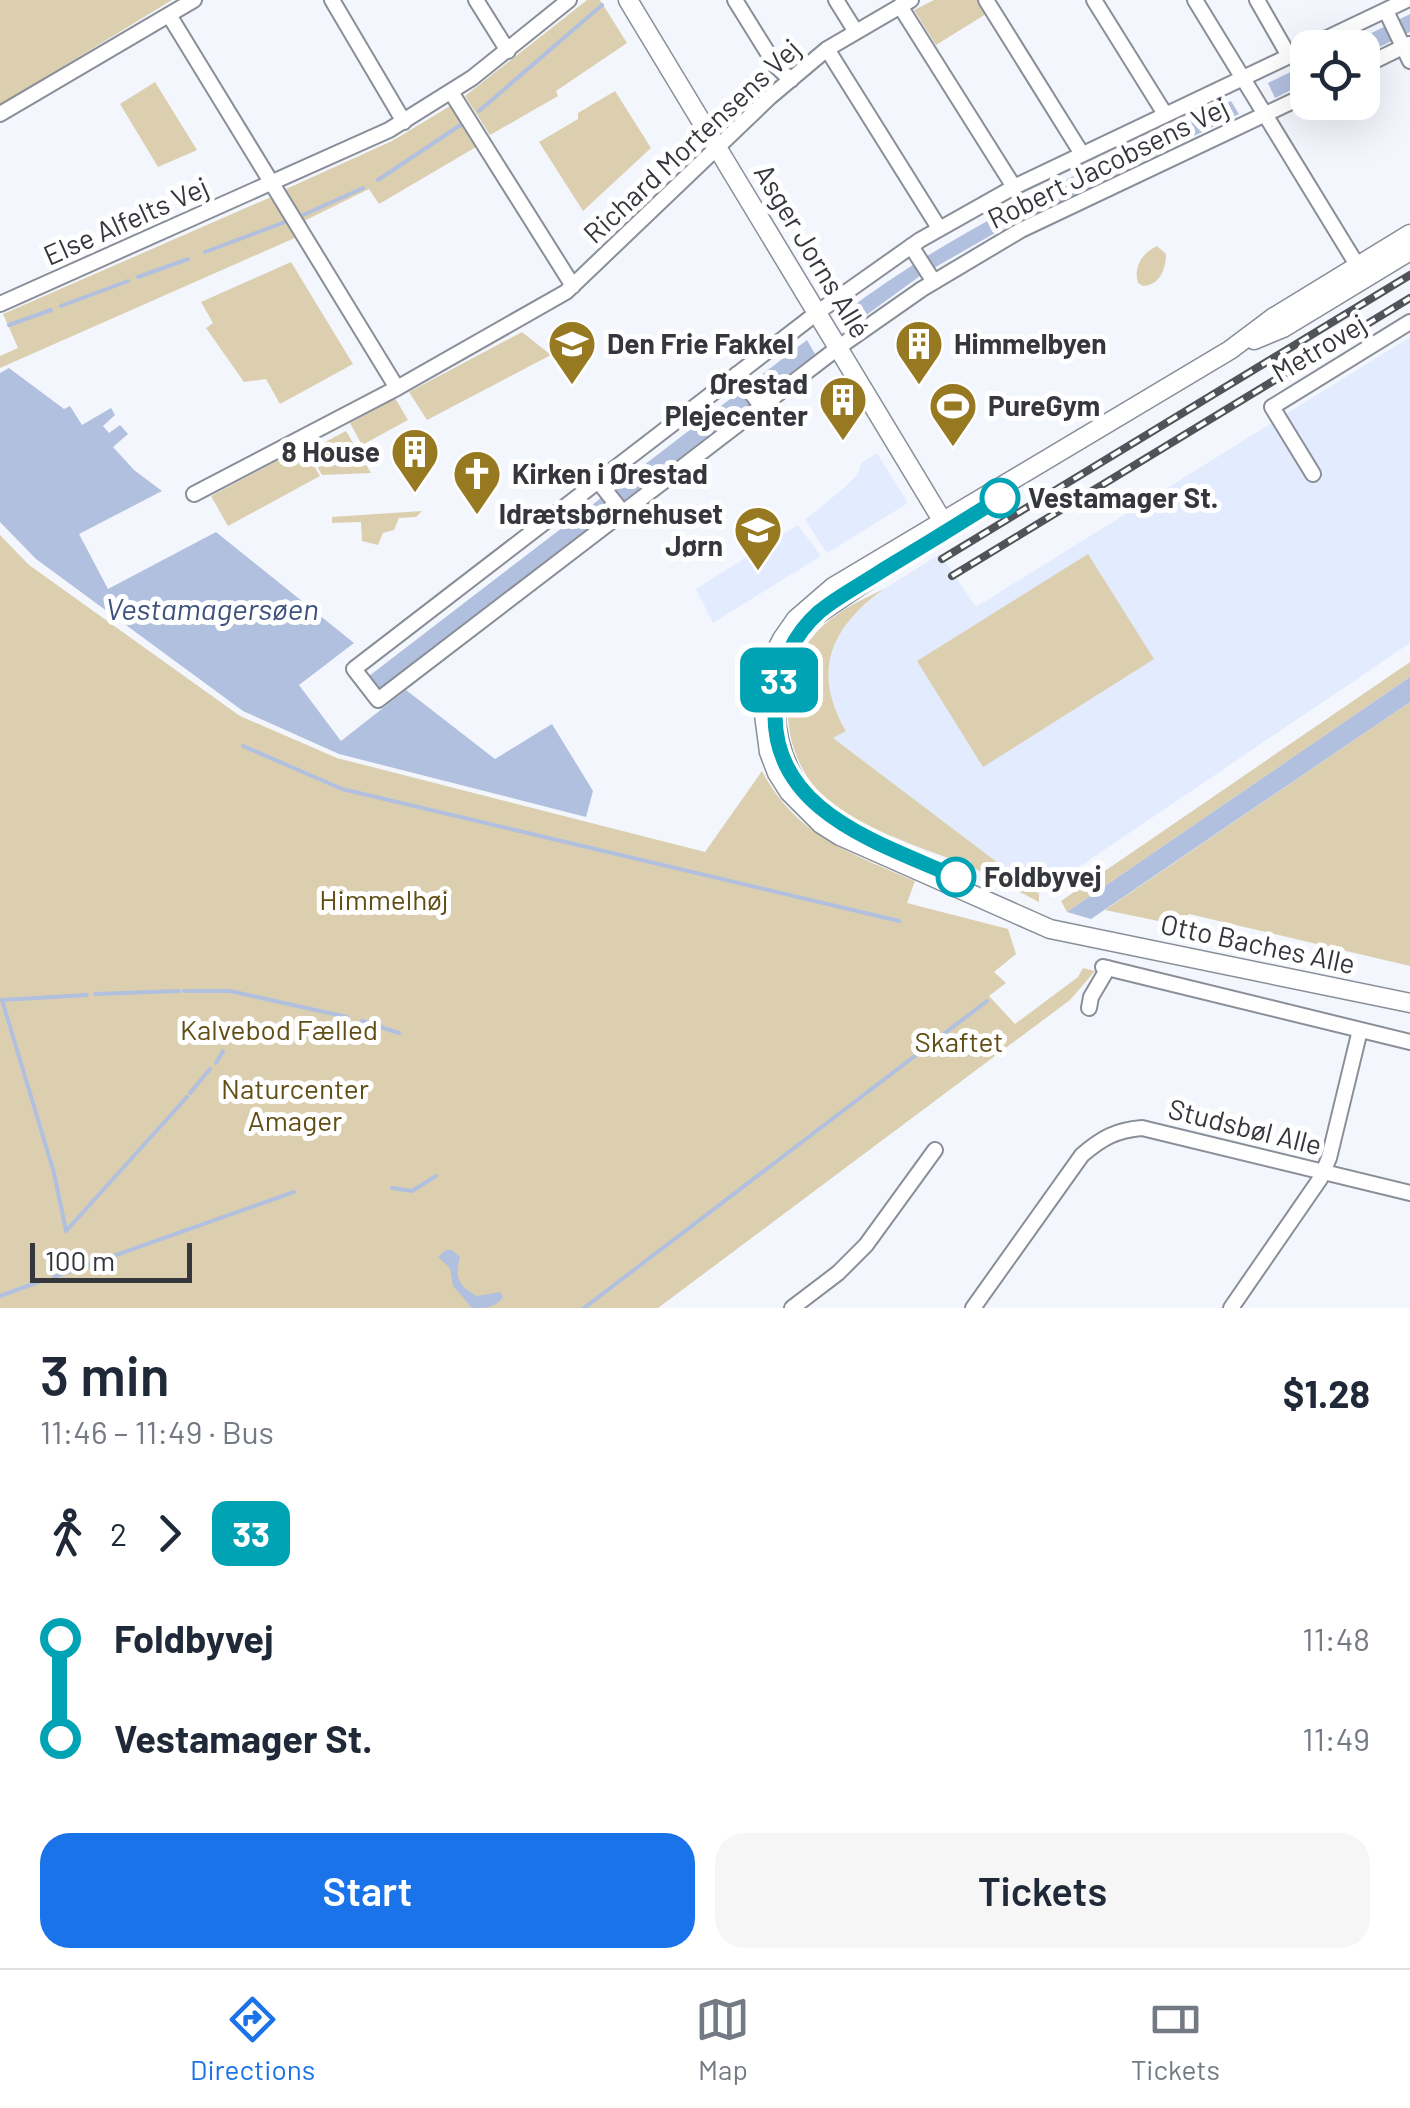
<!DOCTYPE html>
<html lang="en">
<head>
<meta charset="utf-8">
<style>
	:root { --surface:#fff; --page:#f6f6f7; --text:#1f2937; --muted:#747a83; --line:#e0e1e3; --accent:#1a73e8 }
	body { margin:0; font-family:Barlow,sans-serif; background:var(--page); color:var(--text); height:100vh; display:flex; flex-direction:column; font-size:38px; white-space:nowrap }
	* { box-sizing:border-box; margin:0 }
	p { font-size:32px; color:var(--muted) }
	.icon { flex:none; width:55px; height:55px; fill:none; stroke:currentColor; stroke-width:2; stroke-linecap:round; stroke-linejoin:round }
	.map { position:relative; height:1308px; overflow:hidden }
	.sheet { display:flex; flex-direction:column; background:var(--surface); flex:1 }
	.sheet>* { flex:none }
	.badge { padding:0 20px; border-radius:15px; font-size:35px; line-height:65px }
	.fabs { position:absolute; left:1290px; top:30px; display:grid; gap:20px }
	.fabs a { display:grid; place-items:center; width:90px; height:90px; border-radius:20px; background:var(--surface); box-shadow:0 10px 40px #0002; font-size:50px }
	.scale { position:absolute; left:30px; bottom:25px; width:162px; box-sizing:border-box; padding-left:10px; border:5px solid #35373c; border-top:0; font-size:28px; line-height:35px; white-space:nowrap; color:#35373c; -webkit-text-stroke:8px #fff; paint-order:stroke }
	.map>.badge { position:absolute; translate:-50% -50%; box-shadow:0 0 0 5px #fff }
	.legs { display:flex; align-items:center; gap:15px; height:110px; padding:0 40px; font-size:32px }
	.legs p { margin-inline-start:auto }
	.summary { display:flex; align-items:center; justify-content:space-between; height:170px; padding:0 40px }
	h1 { font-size:55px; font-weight:600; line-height:75px }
	.action { display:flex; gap:20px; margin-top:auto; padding:20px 40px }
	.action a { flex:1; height:115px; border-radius:30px; background:var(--accent); color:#fff; font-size:40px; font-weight:600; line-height:115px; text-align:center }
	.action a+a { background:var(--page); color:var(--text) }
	ul { padding:0 40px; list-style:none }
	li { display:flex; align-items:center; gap:35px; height:100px; font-size:38px }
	li i { display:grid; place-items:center; width:15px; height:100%; margin:0 12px; background:currentColor }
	li i::after { content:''; width:25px; height:25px; margin:-12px; border:8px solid; border-radius:50%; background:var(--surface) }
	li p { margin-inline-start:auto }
	li:first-child i { background:linear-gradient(#0000 50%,currentColor 0) }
	li:last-child i { background:linear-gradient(currentColor 50%,#0000 0) }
	.menu { display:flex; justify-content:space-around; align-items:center; height:140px; border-top:2px solid var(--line); background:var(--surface); font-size:28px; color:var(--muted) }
	.menu a { display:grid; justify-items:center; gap:5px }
	.menu .current { color:var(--accent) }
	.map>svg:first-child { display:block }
</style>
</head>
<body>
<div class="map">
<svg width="1410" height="1308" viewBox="0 0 1410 1308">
	<rect width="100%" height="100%" fill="#f3f6fd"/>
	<!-- built -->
	<path fill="#e3ecfe" d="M1410,337V643L1039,894L832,738L846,731L830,698L828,664L832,647L851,616L884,589L940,554L976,607Z
		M877,453L908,503L827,553L805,520L845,487L858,474L861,463Z
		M798,525L821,556L713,623L696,589Z"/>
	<!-- green -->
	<path fill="#dccfb0" d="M0,0H172L0,105Z
		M587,0H600L627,43L556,91L558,96L490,135L465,96Z
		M934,0H977L986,14L936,45L914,10Z
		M155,82L197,150L158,167L120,104Z
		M615,91L651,148L583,211L539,142L578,119V113Z
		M450,106L476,147L379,204L369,189L304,221L286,189L392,141Z
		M271,197L297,237L0,368V356L18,348L3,314Z
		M1157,246L1166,254C1166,269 1160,285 1143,286L1138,283C1133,267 1143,252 1157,246Z
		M291,262L353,364L280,404L266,379L244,382L206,328L213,323L201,302Z
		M522,332L551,355L427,420L409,392Z
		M395,398L408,420L362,445L350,423Z
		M346,431L371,473L322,475L308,451Z
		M303,447L320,476L228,526L211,496Z
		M422,511L416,517L399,518L394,530L383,533L378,545L362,541L361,522L332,523V517Z
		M0,535L29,565L240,716L337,758L705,852L762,771C797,837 851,853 915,881L907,903L1008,929L1016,954L994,972L1006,983L989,996L1015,1024L1078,977L1083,968L1095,971L1070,1000L658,1308H0Z
		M1088,554L1154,659L983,767L917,661Z
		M884,589C831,627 811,671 846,731L833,738L1039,894V902L970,866L971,862L962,857L958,861C923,850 855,824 827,800C777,755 773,670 825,624C843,608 863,599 884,589Z
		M1410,662V677L1067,912L1061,901Z
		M1410,702V966L1189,914L1173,924L1105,910Z"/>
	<!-- water -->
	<path fill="#b1c0df" d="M1410,14V32L1363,55L1362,48H1341Z
		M1307,64V82L1275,98L1268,83Z
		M1231,101L1239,114L995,233L920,276L854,324L846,311C964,223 1098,164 1231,101Z
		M807,340L815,354L378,689L369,676Z
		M9,368L64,409L70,406L82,425L111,408L115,415L103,426L109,433L120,425L128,434L113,447L134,470L162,491L79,534L108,589L216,532L354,643L299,685L341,741L406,690L495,759L552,724L593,791L586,817L339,754L243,711L36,559L0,522V373Z
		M1410,677V702L1091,919L1067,912Z
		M446,1250H452L460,1257C454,1276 459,1287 477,1296L500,1292L503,1297C496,1308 485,1308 472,1308L453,1286L450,1268L438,1257Z"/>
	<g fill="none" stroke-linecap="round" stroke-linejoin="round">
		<!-- stream -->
		<path stroke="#b1c0df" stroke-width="4" d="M479,111L602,5
			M378,180L462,124
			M301,216L363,188
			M205,252L285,222
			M138,277L188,259
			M61,306L128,281
			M9,325L51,310
			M243,746L342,789L899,921
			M184,991H230L347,1017
			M95,994L179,991
			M2,1000L54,1173L66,1231
			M2,1000L87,995
			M362,1021L399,1033
			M216,1063L223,1051
			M190,1093L210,1069
			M392,1188L412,1191L436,1176
			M66,1231L187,1097
			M54,1277L294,1192
			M0,1296L41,1281
			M584,1308L987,1001"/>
		<!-- minor casing -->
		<g stroke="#898e98" stroke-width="18">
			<path id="minor" d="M332,0L404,122
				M476,0L508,51
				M735,0L776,66L791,80
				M836,0L856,32
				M986,0L1082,154
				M1094,0L1165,114
				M1195,0L1362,273
				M1257,0L1289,56
				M900,6L1014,187
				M1386,11L1410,61
				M169,15L397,388
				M827,49L939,228
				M1362,67L1409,44
				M451,92L573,286
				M1308,94L1021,230L922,289L839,347L378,700L354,669L818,312L920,240L1014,187L1407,0
				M0,114L194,0
				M911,246L934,282
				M0,304L389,130L472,78L569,0
				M737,374L762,407
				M1313,474L1272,407L1410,322
				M598,481L624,514
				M194,494L397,388L566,292L770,97L827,49L911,0
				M1103,967L1410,1042
				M1089,1008L1091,997L1108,968
				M792,1308L838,1273L866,1245L935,1150
				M973,1308L1082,1155C1102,1138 1116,1130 1142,1128L1410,1193
				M1231,1308L1320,1179L1329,1158L1360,1030"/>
		</g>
		<!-- tertiary casing -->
		<g stroke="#898e98" stroke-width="21">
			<path id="tertiary" d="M628,0L948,530
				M1410,234L1274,317L1230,350L833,587L796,619L782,639L771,661L763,707L769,752L777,773L789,792L821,824L840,836L1050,929L1410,1003
				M1254,340L1283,328L1410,251
				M818,614L871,578
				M794,778C770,735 769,685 795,641"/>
		</g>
		<!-- minor -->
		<use href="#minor" stroke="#fff" stroke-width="14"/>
		<!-- tertiary -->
		<use href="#tertiary" stroke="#fff" stroke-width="18"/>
		<!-- rail casing -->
		<g stroke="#515358" stroke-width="8">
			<path id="rail" d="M942,559L1410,275
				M952,576L1410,298"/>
		</g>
		<!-- rail -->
		<use href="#rail" stroke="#fff" stroke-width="4" stroke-dasharray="11" stroke-linecap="butt"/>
	</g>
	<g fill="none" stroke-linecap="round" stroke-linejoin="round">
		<!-- line-1 casing -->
		<g stroke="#fff" stroke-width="22">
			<path id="line-1" d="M956,877C877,842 763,809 776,699C779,666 794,634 819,612C838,596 862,584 883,570C923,546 962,522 1000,498"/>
		</g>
		<!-- line-1 -->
		<use href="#line-1" stroke="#00a3b4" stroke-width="15"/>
	</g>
	<!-- icons -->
	<defs>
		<g id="school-pin" transform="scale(2.5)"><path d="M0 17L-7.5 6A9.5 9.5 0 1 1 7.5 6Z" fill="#977921" stroke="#fff"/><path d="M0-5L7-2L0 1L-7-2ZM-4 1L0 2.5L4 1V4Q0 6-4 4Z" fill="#fff"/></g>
		<g id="building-pin" transform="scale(2.5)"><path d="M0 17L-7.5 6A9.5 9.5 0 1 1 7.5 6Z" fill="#977921" stroke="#fff"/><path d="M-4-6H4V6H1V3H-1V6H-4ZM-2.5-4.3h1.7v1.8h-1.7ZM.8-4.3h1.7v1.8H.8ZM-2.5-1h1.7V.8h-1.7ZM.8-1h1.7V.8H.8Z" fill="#fff"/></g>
		<g id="stadium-pin" transform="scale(2.5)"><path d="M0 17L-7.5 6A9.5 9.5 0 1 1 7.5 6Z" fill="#977921" stroke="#fff"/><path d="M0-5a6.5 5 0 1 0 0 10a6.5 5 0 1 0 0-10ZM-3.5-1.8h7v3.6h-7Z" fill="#fff"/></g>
		<g id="church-pin" transform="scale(2.5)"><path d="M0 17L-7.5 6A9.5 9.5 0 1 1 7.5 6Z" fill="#977921" stroke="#fff"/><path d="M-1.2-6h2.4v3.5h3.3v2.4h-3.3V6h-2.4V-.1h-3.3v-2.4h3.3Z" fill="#fff"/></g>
	</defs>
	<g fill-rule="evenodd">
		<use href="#school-pin" x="572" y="344"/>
		<use href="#building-pin" x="919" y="344"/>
		<use href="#building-pin" x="843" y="400"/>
		<use href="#stadium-pin" x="953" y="406"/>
		<use href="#building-pin" x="415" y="452"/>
		<use href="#church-pin" x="477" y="474"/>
		<use href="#school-pin" x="758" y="530"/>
	</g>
	<!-- markers -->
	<g fill="#fff" stroke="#00a3b4" stroke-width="5">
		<circle cx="1000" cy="498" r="18"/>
		<circle cx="956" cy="877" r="18"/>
	</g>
	<g text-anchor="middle" stroke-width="10" stroke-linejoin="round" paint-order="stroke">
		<!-- street labels -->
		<g font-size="28" fill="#35373c" stroke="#fff">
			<text transform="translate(692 141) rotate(-43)" y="10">Richard Mortensens Vej</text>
			<text transform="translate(1108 163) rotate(-26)" y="10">Robert Jacobsens Vej</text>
			<text transform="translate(126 221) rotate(-24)" y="10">Else Alfelts Vej</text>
			<text transform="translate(812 251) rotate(59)" y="10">Asger Jorns Allé</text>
			<text transform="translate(1319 348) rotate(-31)" y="10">Metrovej</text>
			<text transform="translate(1258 944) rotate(12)" y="10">Otto Baches Alle</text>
			<text transform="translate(1245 1127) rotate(14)" y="10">Studsbøl Alle</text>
		</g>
		<!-- poi labels -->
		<g font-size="28" font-weight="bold" fill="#35373c" stroke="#fff" text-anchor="start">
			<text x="607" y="354">Den Frie Fakkel</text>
			<text x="954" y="354">Himmelbyen</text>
			<text x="808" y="394" text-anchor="end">Ørestad<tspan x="808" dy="32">Plejecenter</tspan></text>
			<text x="988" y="416">PureGym</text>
			<text x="380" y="462" text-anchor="end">8 House</text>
			<text x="512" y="484">Kirken i Ørestad</text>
			<text x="723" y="524" text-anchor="end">Idrætsbørnehuset<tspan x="723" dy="32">Jørn</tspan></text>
		</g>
		<!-- stop labels -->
		<g font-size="28" font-weight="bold" fill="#35373c" stroke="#fff" text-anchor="start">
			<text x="1028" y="508">Vestamager St.</text>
			<text x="984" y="887">Foldbyvej</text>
		</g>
		<!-- park labels -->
		<g font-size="28" fill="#624e15" stroke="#fff">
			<text x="384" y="910">Himmelhøj</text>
			<text x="279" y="1040">Kalvebod Fælled</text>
			<text x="959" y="1052">Skaftet</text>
			<text x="295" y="1099">Naturcenter<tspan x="295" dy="32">Amager</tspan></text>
		</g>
		<!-- water labels -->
		<g font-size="30" font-style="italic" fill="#3e527e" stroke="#fff">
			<text x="212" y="620">Vestamagersøen</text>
		</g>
	</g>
</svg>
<div class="fabs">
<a><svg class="icon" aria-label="locate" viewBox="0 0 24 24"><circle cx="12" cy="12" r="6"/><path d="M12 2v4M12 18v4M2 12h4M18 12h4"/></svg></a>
</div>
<div class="scale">100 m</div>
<b class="badge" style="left:779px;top:680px;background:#00a3b4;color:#fff">33</b>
</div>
<section class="sheet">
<div class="summary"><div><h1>3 min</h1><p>11:46 – 11:49 · Bus</p></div><b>$1.28</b></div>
<div class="legs"><svg class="icon" aria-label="walk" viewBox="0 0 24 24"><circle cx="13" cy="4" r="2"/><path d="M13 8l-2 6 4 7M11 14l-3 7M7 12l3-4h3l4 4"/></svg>2<svg class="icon" aria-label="forward" viewBox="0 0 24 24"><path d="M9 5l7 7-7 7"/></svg><b class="badge" style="background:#00a3b4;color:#fff">33</b></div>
<ul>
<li><i style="color:#00a3b4"></i><b>Foldbyvej</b><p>11:48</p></li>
<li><i style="color:#00a3b4"></i><b>Vestamager St.</b><p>11:49</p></li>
</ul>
<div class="action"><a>Start</a><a>Tickets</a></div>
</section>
<nav class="menu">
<a class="current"><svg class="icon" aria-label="directions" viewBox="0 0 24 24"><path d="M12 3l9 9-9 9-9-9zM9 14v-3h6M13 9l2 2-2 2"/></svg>Directions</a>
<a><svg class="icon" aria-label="map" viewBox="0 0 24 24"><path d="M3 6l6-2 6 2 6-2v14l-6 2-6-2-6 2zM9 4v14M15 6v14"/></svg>Map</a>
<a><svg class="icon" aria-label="tickets" viewBox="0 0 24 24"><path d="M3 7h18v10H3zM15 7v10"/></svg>Tickets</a>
</nav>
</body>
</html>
